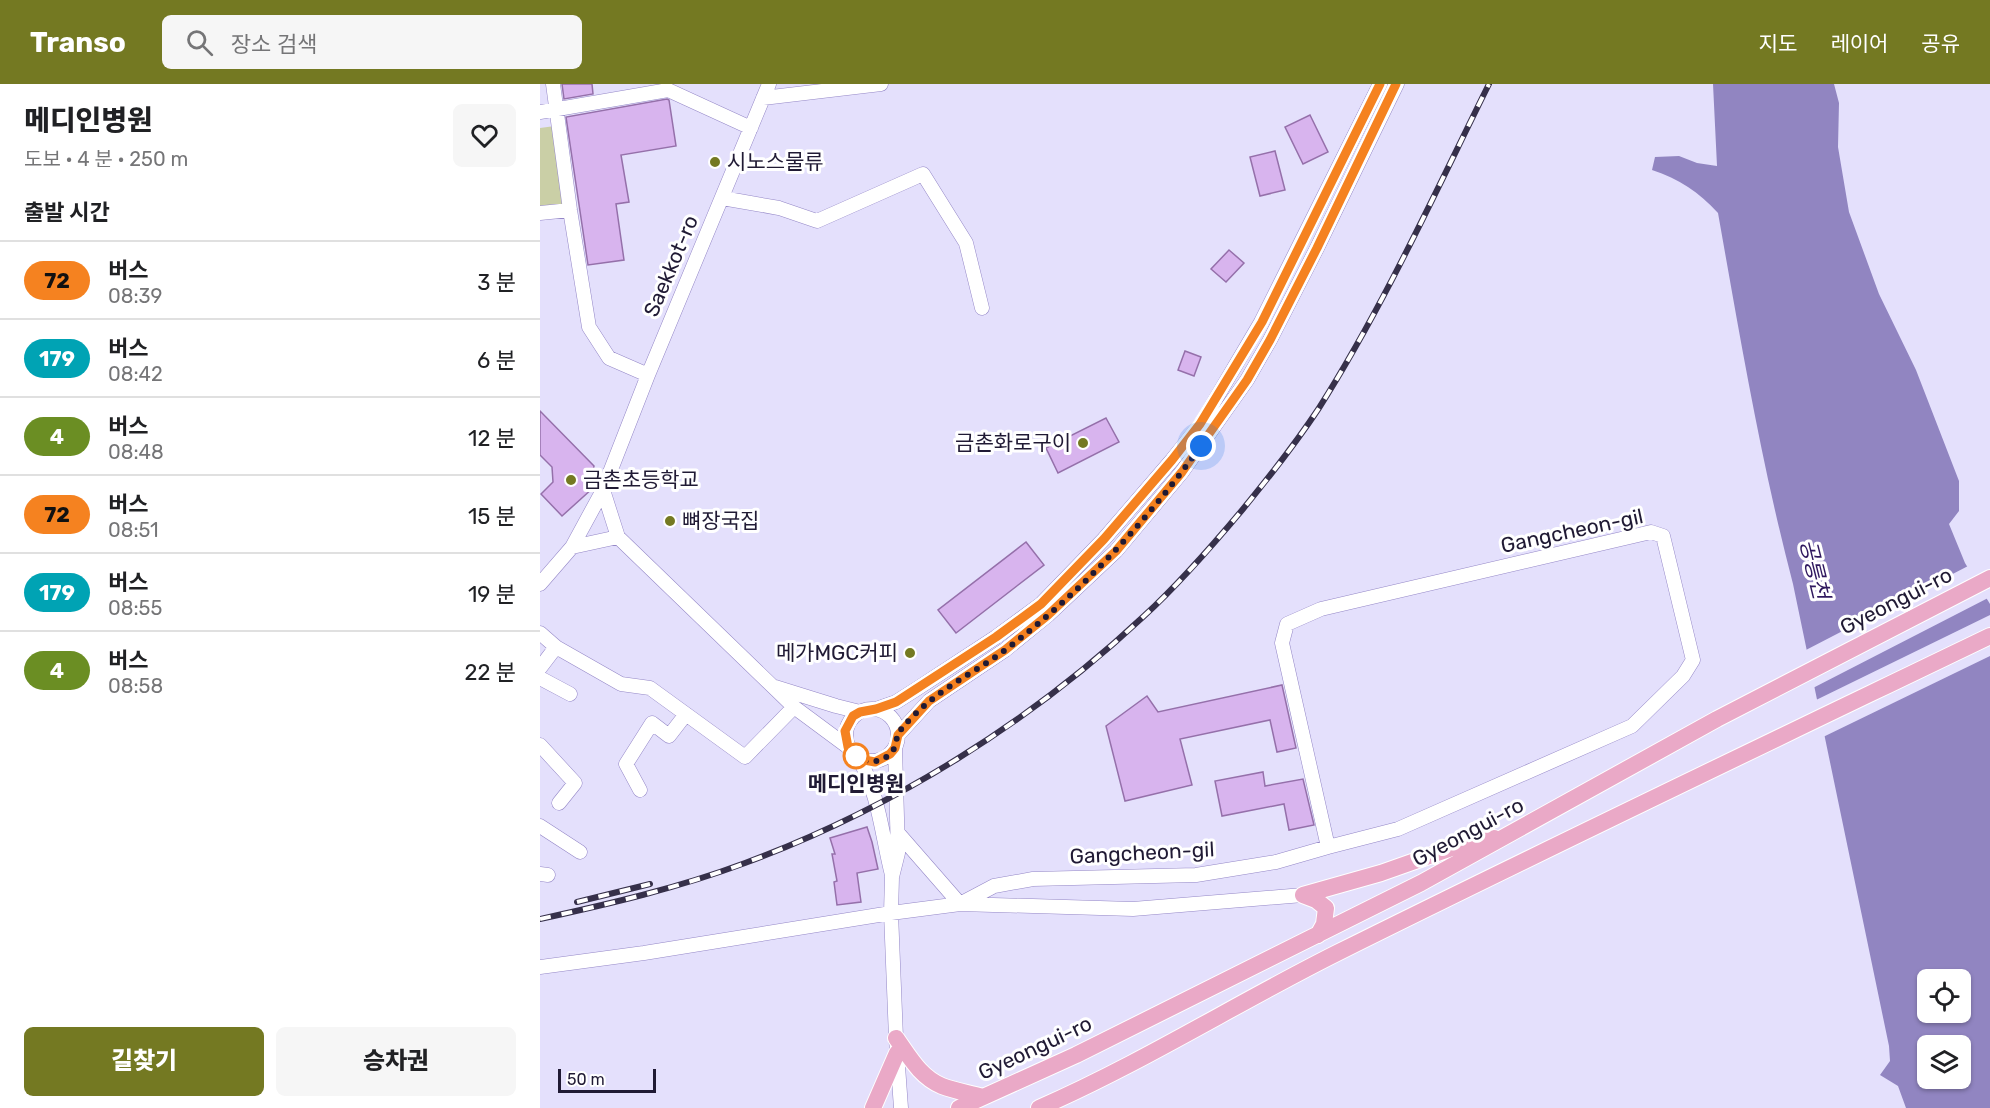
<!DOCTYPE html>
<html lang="ko">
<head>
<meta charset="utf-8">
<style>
	:root { --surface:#fff; --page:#f6f6f6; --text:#202124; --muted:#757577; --line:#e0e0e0; --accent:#747922 }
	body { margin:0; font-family:Rubik,"Noto Sans KR",sans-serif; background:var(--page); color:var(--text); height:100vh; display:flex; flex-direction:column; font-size:22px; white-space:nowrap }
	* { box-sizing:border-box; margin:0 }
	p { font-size:20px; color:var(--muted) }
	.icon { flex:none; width:33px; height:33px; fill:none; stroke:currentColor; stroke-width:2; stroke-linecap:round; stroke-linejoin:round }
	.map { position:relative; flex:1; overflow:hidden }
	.panel { display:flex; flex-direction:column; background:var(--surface); width:540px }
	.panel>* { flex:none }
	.badge { padding:0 12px; border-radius:20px; font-size:21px; line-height:39px }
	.tools { position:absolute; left:1377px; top:885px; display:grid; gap:12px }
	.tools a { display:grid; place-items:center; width:54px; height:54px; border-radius:9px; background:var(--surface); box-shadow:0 2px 4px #0004; font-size:30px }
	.scale { position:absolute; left:18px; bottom:15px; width:98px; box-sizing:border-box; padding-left:6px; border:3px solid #201a34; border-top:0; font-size:16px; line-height:21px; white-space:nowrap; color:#201a34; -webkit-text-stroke:4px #fff; paint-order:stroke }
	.you { position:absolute; width:30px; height:30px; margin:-15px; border:4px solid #fff; border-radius:50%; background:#1a73e8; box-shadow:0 0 0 9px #1a73e833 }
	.map>.badge { position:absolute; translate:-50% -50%; box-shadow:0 0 0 3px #fff }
	h2 { padding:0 24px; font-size:22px; line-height:54px }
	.round { display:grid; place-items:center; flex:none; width:63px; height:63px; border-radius:9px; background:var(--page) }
	.summary { display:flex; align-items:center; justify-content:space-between; height:102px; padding:0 24px }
	h1 { font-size:28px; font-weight:800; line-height:45px }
	.button { display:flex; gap:12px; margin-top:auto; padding:12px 24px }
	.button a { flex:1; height:69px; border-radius:9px; background:var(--accent); color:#fff; font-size:24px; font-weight:800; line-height:69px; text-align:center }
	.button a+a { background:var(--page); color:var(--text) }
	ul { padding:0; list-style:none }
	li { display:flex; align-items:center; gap:18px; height:78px; padding:0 24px; border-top:2px solid var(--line) }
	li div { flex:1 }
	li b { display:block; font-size:22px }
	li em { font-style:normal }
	li .badge { min-width:66px; font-weight:700; text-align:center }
	header { display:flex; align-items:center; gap:36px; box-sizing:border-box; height:84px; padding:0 30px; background:var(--accent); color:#fff }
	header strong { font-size:28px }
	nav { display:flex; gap:33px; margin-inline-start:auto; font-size:21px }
	.search { width:420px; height:54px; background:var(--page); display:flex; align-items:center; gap:15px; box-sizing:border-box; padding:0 21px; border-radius:9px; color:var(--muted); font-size:22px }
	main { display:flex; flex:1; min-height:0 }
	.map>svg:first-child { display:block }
</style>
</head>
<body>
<header>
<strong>Transo</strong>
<div class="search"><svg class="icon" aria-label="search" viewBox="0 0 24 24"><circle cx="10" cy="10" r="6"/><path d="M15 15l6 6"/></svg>장소 검색</div>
<nav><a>지도</a><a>레이어</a><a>공유</a></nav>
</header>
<main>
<section class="panel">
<div class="summary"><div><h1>메디인병원</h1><p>도보 · 4 분 · 250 m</p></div><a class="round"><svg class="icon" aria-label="heart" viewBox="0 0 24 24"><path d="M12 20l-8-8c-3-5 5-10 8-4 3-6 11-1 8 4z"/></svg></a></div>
<h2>출발 시간</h2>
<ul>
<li><span class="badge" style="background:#f58220;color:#111">72</span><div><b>버스</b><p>08:39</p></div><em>3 분</em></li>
<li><span class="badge" style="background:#00a3b4;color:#fff">179</span><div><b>버스</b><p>08:42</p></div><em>6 분</em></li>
<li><span class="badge" style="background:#6b8e23;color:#fff">4</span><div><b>버스</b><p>08:48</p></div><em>12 분</em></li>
<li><span class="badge" style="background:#f58220;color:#111">72</span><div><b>버스</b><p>08:51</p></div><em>15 분</em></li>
<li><span class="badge" style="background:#00a3b4;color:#fff">179</span><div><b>버스</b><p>08:55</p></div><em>19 분</em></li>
<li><span class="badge" style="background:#6b8e23;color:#fff">4</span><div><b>버스</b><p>08:58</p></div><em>22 분</em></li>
</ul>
<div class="button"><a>길찾기</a><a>승차권</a></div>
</section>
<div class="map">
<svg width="1450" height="1024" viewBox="0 0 1450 1024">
	<rect width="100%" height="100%" fill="#e4e0fc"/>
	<!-- green -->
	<path fill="#cacfa6" d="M15,42L26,120L0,123V44Z"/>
	<!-- water -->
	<path fill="#9185c1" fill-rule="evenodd" d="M1173,0H1294L1299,19L1298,63L1309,128L1339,210L1376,286L1419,397V427L1409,440L1425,479L1450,520V1024H1366L1358,1002L1340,991L1350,977L1349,962L1253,500C1221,378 1200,253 1178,129C1159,108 1139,95 1112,86L1115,73L1139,72L1157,79L1177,82ZM1388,896H1420V928H1388ZM1388,962H1420V994H1388Z"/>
	<!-- pier -->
	<path fill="#e4e0fc" d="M1430,481L1450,513L1271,605L1264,567Z
		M1450,531V572L1281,654L1274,617Z"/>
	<!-- building -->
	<path fill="#d8b4ee" stroke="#9570aa" stroke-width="1.5" d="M22,0H52L53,10L24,15Z
		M127,15L129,16L136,62L81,71L89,118L76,120L84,176L48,181L26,33Z
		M770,31L788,68L763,80L745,43Z
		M735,67L745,106L720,112L710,73Z
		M689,166L704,179L686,198L671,185Z
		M645,267L661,273L654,292L638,286Z
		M0,327L54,382L53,387L58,394L53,398V404L22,432L1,410L13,398L12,383L0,371Z
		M566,334L579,358L518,389L506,364Z
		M486,458L504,481L416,549L398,526Z
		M742,601L756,664L737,668L730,636L640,655L652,701L585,717L566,642L607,612L618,628Z
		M723,688L725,702L763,695L774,741L749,746L744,720L682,732L675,697Z
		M327,743L332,758L338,785L317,789L321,818L297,821L294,798L297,797L292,770H295L290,754Z"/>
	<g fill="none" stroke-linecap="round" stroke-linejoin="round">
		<!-- minor casing -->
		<g stroke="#9487c7" stroke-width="15">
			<path id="minor" d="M13,0L30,126L49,243L69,274L108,291
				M223,14L341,0
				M0,28L128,6L211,44
				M182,114L239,124L277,137L383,90L426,159L442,224
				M0,129L30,126
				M63,406L78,453L254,623L308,663
				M32,463L78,453
				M0,500L32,463L63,406L108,291L229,0
				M0,549L16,563L81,600L110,604L205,673L254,623
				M0,584L16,563
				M0,594L30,610
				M235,603L296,622L320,628
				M306 651a26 26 0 1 1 52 0a26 26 0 1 1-52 0Z
				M336,625L356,618L375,606L456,553L501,520L564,455L632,376L661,340L721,238L840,0
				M358,651L389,617L465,566L508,531L576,467L642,388L707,296L730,256L777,164L857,0
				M0,661L35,699L19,719
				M355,664L358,769L352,793L351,829L356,954L361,1024
				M319,675C339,710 342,752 352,791
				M100,706L86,680L112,639L129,652L146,630
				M0,742L40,768
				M358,749L420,820L454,802L493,795L656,791L736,778L788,763L742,559L747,540L781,525L1111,448L1123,452L1153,576L1143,592L1092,642L858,745L788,763
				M0,790L8,791
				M0,883L104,869L351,829L420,820L593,825L763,811"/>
		</g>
		<!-- major casing -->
		<g stroke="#fff" stroke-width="18">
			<path id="major" d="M763,811L841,789L923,760L954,754
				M763,811L776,816L786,824L784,840L778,851
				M356,954C369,972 380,993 402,1002C415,1007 429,1009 443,1013
				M333,1024L357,969
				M419,1024L536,971L881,799L1177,635L1450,494
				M499,1024C602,979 697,919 797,869C1014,761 1232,657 1450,552"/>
		</g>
		<!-- minor -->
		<use href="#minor" stroke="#fff" stroke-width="14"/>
		<!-- major -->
		<use href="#major" stroke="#eaa9c7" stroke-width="16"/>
		<!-- rail casing -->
		<g stroke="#36304a" stroke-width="6">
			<path id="rail" d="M37,818L110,800
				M0,835C69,820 138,804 205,779C351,725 490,639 604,532C640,499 672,462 703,425C730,392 756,359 779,324C844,221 895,109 949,0"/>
		</g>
		<!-- rail -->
		<use href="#rail" stroke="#fff" stroke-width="4" stroke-dasharray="11" stroke-linecap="butt"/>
	</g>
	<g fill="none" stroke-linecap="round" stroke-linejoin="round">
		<!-- line casing -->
		<g stroke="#fff" stroke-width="14">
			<path id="line" d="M840,0L722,238L660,340L632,376L564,455L501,520L456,553L356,618L336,625L320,628L313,632L305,647L308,663L312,670L319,675L335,678L350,670L355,664L358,651L389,617L465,566L508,531L576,467L642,388L707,296L730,256L777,164L856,0"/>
		</g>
		<!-- line -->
		<use href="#line" stroke="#f58220" stroke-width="9"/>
		<!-- walk -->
		<path stroke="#201a34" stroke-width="6" stroke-dasharray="0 10.8" d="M316,672C329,682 347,678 355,663C357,659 356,654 358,650C363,641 381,624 390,617C413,598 441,584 465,566C541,509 606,438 661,362"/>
	</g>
	<!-- markers -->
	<g fill="#747922" stroke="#fff" stroke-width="2">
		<circle cx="175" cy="78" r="6"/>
		<circle cx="543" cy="359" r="6"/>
		<circle cx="31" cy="396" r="6"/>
		<circle cx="130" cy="437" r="6"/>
		<circle cx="370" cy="569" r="6"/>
	</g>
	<circle fill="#fff" stroke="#f58220" stroke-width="3" cx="316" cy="672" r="12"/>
	<g text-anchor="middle" stroke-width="6" stroke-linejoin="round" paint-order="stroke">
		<!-- poi labels -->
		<g font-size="21" fill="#201a34" stroke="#fff" text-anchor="start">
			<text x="187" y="85">시노스물류</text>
			<text x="531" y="366" text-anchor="end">금촌화로구이</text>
			<text x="43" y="403">금촌초등학교</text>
			<text x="142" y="444">뼈장국집</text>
			<text x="358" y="576" text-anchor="end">메가MGC커피</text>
		</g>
		<!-- street labels -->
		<g font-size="21" fill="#201a34" stroke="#fff">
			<text transform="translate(131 182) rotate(-67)" y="7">Saekkot-ro</text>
			<text transform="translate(1032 447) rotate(-12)" y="7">Gangcheon-gil</text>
			<text transform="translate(1356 517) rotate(-27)" y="7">Gyeongui-ro</text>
			<text transform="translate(928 748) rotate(-28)" y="7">Gyeongui-ro</text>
			<text transform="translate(602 769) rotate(-3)" y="7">Gangcheon-gil</text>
			<text transform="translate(495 964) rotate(-25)" y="7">Gyeongui-ro</text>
		</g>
		<!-- stop labels -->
		<g font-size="21" font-weight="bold" fill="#201a34" stroke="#fff">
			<text x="316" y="707">메디인병원</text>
		</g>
		<!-- water labels -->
		<g font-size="22" font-style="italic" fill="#2f185e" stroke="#fff">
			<text transform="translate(1275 485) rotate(76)" y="8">공릉천</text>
		</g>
	</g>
</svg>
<div class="tools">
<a><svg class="icon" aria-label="locate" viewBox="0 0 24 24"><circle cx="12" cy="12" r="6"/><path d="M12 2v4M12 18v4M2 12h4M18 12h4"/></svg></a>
<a><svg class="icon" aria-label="layers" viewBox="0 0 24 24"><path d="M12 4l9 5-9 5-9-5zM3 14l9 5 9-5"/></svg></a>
</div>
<div class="scale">50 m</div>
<div class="you" style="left:661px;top:362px"></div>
</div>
</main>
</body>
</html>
